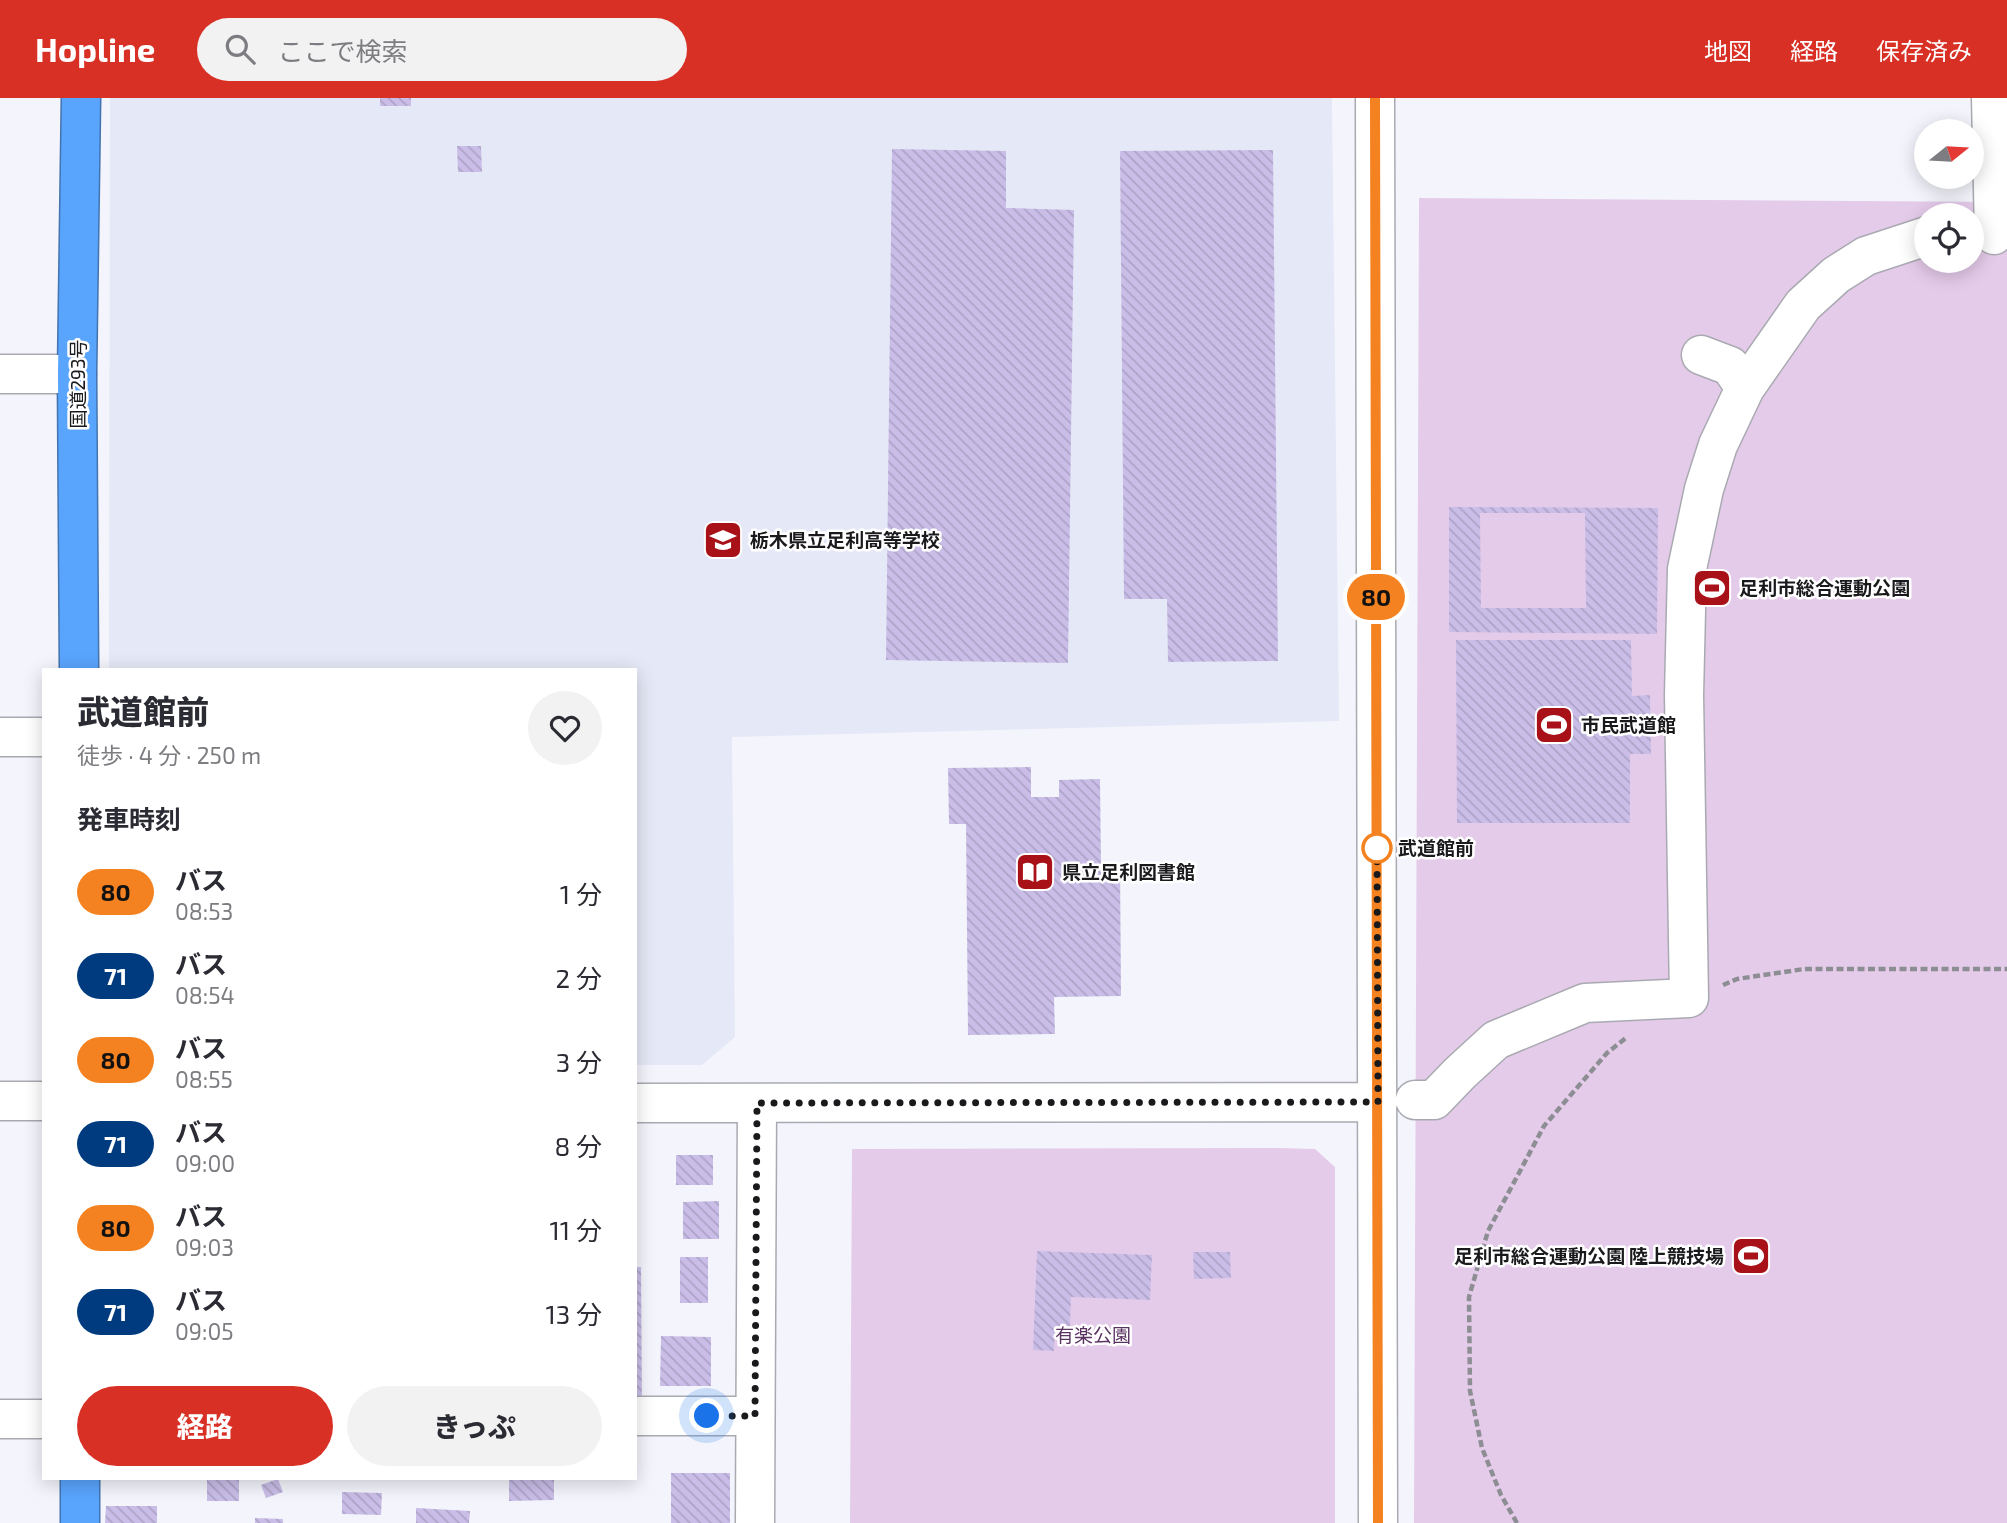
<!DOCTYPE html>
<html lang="ja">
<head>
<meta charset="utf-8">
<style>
	:root { --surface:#fff; --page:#f2f2f3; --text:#2b2b33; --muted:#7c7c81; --accent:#d93025 }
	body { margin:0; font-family:"Exo 2","Noto Sans JP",sans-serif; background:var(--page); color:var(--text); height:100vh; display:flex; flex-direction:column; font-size:26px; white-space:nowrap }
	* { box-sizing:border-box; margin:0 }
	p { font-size:23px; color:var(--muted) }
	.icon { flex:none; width:38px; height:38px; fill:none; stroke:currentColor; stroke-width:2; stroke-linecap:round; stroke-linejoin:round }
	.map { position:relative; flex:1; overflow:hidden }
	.panel { position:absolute; left:42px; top:570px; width:595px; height:812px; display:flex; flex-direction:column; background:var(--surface); border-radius:0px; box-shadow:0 4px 18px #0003 }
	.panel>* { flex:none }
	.badge { padding:0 14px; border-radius:23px; font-size:24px; line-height:46px }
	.needle { width:46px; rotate:72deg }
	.fabs { position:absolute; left:1914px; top:21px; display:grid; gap:14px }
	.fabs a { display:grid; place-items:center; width:70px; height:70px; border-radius:50%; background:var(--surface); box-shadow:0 4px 18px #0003; font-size:35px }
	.you { position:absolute; width:35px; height:35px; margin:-18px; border:5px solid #fff; border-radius:50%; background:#1a73e8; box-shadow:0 0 0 10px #1a73e833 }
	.map>.badge { position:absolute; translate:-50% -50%; box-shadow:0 0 0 4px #fff }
	h2 { padding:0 35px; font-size:26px; line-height:63px }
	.round { display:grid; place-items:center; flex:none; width:74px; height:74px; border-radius:37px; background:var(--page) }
	.headline { display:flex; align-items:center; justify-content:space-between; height:119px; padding:0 35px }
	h1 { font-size:33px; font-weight:800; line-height:52px }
	.action { display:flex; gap:14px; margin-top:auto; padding:14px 35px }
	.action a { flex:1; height:80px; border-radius:42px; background:var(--accent); color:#fff; font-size:28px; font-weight:800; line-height:80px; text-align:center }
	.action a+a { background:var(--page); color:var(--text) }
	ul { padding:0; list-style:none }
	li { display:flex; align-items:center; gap:21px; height:84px; padding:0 35px }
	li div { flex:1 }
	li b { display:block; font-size:26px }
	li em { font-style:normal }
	li .badge { min-width:77px; font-weight:700; text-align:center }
	header { display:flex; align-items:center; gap:42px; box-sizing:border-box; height:98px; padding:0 35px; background:var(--accent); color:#fff }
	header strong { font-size:33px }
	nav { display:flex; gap:38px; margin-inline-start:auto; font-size:24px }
	.search { width:490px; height:63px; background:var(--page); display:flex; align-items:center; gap:18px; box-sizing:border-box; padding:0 24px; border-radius:38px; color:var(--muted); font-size:26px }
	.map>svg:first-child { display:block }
</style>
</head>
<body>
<header>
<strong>Hopline</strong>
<div class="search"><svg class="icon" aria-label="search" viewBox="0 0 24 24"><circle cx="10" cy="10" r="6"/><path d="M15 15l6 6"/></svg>ここで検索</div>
<nav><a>地図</a><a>経路</a><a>保存済み</a></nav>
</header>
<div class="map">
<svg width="2007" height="1425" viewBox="0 0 2007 1425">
	<defs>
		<pattern id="building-back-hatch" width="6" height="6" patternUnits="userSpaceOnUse" patternTransform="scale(1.75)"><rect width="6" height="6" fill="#cabee8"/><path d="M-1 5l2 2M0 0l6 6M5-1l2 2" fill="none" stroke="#ada3c7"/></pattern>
	</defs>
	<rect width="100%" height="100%" fill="#f4f5fc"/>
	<!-- built -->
	<path fill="#e5e8f6" d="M110,0H1332L1339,623L732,639L735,939L702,967H635V572H109Z"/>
	<!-- green -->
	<path fill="#e5cbea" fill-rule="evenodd" d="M1419,100L2007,104V1425H1414ZM1927,117H1972V163H1927Z
		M1279,1050L1315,1051L1335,1069V1425H850L852,1051Z"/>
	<!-- building -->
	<path fill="url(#building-back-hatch)" fill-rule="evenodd" d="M380,0H411V8H380Z
		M457,48H481L482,74H458Z
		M892,51L1006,53V110L1074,112L1068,565L886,562Z
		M1273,52L1278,563L1168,564L1167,501H1124L1120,53Z
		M1449,409L1658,410L1657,536L1449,534ZM1480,415H1585L1586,510H1481Z
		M1456,542H1631L1632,598L1650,597L1651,656H1630V725H1457Z
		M1031,669V699H1059V682L1100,681L1101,767L1120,766L1121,898L1054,899L1055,936L968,937L966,726H949L948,670Z
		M676,1057H713V1087H676Z
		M719,1103V1141H683V1104Z
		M1037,1153L1152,1157L1150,1202L1071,1199L1070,1229L1055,1228L1054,1253L1033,1252Z
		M1193,1154H1230L1231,1180L1194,1181Z
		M680,1159H708V1205H680Z
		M635,1169H641L642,1306H635Z
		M661,1238L711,1239V1288H660Z
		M671,1375H730V1425H671Z
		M207,1381H239V1403H207Z
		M278,1381L283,1394L266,1400L261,1387Z
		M509,1381H554V1402L509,1403Z
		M342,1394L382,1395L381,1417L342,1416Z
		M106,1408H157V1425H105Z
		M416,1410L470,1413L469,1425H416Z
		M255,1420L283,1421V1425H255Z"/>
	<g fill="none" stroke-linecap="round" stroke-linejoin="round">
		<!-- minor casing -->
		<g stroke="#a9aab1" stroke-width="41">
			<path id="minor" d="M1375,0L1378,1425
				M1991,0L1994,137
				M1701,257L1730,268L1745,290
				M0,276H77
				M0,639H44
				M1415,1002H1434L1460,975L1496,942L1585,905L1689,900L1684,597L1687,471L1704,391L1718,347L1745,290L1803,207L1836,177L1866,158L1927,138
				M0,1003H44
				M635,1005L1378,1004
				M635,1318H755
				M0,1321H44
				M755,1425L757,1005"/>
		</g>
		<!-- highway casing -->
		<g stroke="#4374af" stroke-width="41">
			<path id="highway" d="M79,572L77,276L81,0
				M80,1381V1425"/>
		</g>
		<!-- path -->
		<path stroke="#8d8e93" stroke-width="4.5" stroke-dasharray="7 3.5" stroke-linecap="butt" d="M1723,887L1737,881L1804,871H2007
			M1517,1425L1501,1397L1482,1350L1470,1293L1469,1199L1488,1133L1544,1028L1607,955L1627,939"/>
		<!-- minor -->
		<use href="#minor" stroke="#fff" stroke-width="38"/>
		<!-- highway -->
		<use href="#highway" stroke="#59a4fd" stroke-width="38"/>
	</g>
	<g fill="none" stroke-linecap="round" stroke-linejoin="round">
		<!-- line casing -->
		<g stroke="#fff" stroke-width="16">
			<path id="line" d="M1375,0L1378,1425"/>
		</g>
		<!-- line -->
		<use href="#line" stroke="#f58220" stroke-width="10"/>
		<!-- walk -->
		<path stroke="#1a1a1d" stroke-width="7" stroke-dasharray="0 12.6" d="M707,1318H755L757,1005L1378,1004L1377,750"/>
	</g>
	<!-- icons -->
	<defs>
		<g id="school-square" transform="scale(2.0125)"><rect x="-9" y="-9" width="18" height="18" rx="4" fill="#a71117" stroke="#fff"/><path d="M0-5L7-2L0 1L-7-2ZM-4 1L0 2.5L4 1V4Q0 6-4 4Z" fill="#fff"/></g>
		<g id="stadium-square" transform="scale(2.0125)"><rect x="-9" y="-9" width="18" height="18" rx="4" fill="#a71117" stroke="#fff"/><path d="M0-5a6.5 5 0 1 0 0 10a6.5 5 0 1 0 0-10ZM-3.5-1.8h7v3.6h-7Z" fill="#fff"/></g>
		<g id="library-square" transform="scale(2.0125)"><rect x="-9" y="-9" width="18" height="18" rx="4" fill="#a71117" stroke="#fff"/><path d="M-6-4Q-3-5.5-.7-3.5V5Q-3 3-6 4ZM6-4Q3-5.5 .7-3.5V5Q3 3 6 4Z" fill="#fff"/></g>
	</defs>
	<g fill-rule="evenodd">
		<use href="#school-square" x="723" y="442"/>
		<use href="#stadium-square" x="1712" y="490"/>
		<use href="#stadium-square" x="1554" y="627"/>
		<use href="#library-square" x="1035" y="774"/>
		<use href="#stadium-square" x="1751" y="1158"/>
	</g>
	<!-- markers -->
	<circle fill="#fff" stroke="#f58220" stroke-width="3.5" cx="1377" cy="750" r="14"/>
	<g text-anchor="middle" stroke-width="5" stroke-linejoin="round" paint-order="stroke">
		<!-- street labels -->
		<g font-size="19" fill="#1a1a1d" stroke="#fff">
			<text transform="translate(78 286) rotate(-90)" y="7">国道293号</text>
		</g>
		<!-- poi labels -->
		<g font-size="19" font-weight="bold" fill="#1a1a1d" stroke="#fff" text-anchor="start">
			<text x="750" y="449">栃木県立足利高等学校</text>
			<text x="1739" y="497">足利市総合運動公園</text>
			<text x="1581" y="634">市民武道館</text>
			<text x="1062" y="781">県立足利図書館</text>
			<text x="1724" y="1165" text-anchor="end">足利市総合運動公園 陸上競技場</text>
		</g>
		<!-- stop labels -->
		<g font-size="19" font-weight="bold" fill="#1a1a1d" stroke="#fff" text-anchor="start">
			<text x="1398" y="757">武道館前</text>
		</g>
		<!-- park labels -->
		<g font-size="19" fill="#5a3362" stroke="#fff">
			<text x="1093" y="1244">有楽公園</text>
		</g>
	</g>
</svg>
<div class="fabs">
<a><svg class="needle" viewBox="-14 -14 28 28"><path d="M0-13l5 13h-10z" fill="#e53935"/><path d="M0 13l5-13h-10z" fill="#7c7c81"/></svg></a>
<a><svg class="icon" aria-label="locate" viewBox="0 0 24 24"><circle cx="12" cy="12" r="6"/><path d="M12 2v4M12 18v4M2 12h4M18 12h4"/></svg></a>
</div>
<div class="you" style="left:707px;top:1318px"></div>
<b class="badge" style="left:1376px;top:499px;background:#f58220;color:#111">80</b>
<section class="panel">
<div class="headline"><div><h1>武道館前</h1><p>徒歩 · 4 分 · 250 m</p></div><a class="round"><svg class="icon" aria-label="heart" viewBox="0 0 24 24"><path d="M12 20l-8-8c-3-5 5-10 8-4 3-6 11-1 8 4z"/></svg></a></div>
<h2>発車時刻</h2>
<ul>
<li><span class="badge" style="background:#f58220;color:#111">80</span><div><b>バス</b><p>08:53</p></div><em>1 分</em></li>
<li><span class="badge" style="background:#003b80;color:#fff">71</span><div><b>バス</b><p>08:54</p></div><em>2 分</em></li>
<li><span class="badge" style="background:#f58220;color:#111">80</span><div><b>バス</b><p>08:55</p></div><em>3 分</em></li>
<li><span class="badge" style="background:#003b80;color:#fff">71</span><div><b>バス</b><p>09:00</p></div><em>8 分</em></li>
<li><span class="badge" style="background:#f58220;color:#111">80</span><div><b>バス</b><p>09:03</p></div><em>11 分</em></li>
<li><span class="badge" style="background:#003b80;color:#fff">71</span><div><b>バス</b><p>09:05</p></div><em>13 分</em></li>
</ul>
<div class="action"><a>経路</a><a>きっぷ</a></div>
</section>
</div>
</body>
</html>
